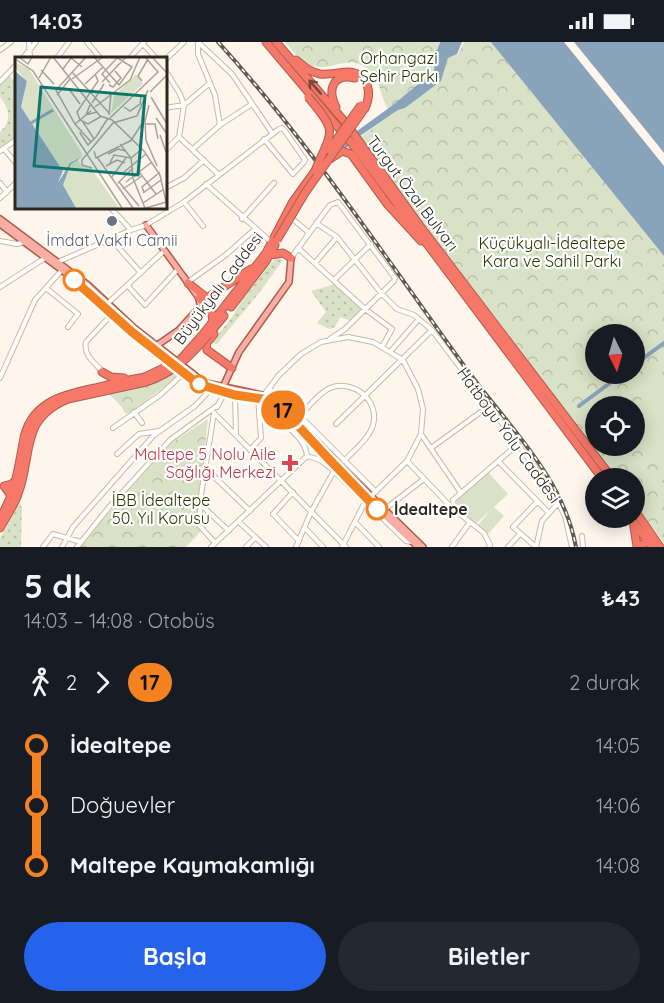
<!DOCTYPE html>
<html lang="tr">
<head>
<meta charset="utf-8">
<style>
	:root { --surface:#171b24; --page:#242831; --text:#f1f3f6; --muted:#9ea1a6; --accent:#2563eb }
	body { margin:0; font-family:Quicksand,sans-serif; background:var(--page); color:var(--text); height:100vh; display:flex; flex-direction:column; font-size:22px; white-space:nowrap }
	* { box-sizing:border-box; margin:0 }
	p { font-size:20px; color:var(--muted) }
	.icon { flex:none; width:33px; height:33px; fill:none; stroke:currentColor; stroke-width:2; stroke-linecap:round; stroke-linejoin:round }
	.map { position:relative; height:505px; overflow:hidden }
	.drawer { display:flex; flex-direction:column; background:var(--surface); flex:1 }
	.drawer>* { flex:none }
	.badge { padding:0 12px; border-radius:20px; font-size:21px; line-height:39px }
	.needle { width:39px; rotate:175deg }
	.fabs { position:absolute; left:585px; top:282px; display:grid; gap:12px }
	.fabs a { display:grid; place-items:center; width:60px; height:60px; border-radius:50%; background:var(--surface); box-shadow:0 3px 15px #0003; font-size:30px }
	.map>.badge { position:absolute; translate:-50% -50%; box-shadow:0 0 0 3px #fff }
	.legs { display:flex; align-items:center; gap:9px; height:66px; padding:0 24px; font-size:20px }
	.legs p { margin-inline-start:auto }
	.overview { display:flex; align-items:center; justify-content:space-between; height:102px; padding:0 24px }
	h1 { font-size:33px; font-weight:700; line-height:45px }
	.primary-button { display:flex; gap:12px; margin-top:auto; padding:12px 24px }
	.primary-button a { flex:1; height:69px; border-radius:36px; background:var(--accent); color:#fff; font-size:24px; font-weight:700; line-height:69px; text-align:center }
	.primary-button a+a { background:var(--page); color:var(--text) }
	ul { padding:0 24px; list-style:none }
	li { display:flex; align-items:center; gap:21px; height:60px; font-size:22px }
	li i { display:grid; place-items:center; width:9px; height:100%; margin:0 8px; background:currentColor }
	li i::after { content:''; width:15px; height:15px; margin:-8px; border:4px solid; border-radius:50%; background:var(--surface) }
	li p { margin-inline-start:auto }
	li:first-child i { background:linear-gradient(#0000 50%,currentColor 0) }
	li:last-child i { background:linear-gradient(currentColor 50%,#0000 0) }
	.status { display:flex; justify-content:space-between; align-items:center; height:42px; padding:0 30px; background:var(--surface); direction:ltr }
	.status svg { height:16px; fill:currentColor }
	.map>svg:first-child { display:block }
</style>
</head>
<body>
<div class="status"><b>14:03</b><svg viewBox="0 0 49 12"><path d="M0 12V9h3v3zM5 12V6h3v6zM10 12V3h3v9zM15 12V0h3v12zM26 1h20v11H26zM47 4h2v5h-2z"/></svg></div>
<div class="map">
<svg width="664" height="505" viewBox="0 0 664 505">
	<defs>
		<pattern id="grass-dots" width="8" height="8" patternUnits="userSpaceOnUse" patternTransform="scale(1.5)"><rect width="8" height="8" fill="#d9e1c6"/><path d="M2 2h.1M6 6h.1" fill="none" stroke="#bbc1aa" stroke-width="1.8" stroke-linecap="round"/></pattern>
		<pattern id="park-crowns" width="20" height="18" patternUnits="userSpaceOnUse" patternTransform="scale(1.5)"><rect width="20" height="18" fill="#d9e1c6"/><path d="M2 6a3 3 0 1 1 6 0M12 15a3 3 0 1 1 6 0" fill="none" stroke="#bbc1aa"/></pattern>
	</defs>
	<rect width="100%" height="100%" fill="#fef6ec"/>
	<!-- grass -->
	<path fill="url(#grass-dots)" d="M9,33L13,38L16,37V95L0,107V90C12,79 10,67 0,55V42Z
		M276,215L283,218L259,251L217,302L212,301L234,272L242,258Z
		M335,242L363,267L351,279L340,275L335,285L329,287L317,281L326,270L311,249Z
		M20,461L22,467L21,505H0V496Z"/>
	<!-- park -->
	<path fill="url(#park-crowns)" fill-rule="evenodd" d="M285,0H439L435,29L389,68C380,56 381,40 371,30C351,9 331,30 313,24C301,20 293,9 285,0Z
		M464,0H492L664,214V501L635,461L634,436H616L510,294L433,198L359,96L398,68L405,66L441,39L448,16L458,12ZM596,292H634V332H596ZM596,364H634V404H596Z
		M177,328L181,332L130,371H125L122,365L109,352Z
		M208,377L197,484L201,489L186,505H78L171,401Z"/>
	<!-- pitch -->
	<path fill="#d9e1c6" d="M664,337V420C657,419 652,416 648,410C643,402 644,391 643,381C641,361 636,338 664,337Z
		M487,429L508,452L494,465L504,474L488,492L478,483L491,468L474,483L454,460Z"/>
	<!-- water -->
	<path fill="#89a3ba" d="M440,0H462L457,12L448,16L441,39L405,66L398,68L360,94L357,89L393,63L434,29L436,11Z
		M491,0H664V214Z"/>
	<!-- pier -->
	<path fill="#fef6ec" d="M564,0H574L657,102L664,111V124Z"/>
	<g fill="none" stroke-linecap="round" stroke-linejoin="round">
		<!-- canal -->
		<path stroke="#89a3ba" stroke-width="4" d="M341,108L359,92
			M634,323L664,301
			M579,364L622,332"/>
		<!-- minor casing -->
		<g stroke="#ccb8a1" stroke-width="6">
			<path id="minor" d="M29,0L30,16
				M87,0L100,16
				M198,0L232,32L272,91
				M198,1V12L215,53L220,83
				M143,2L156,16
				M0,8L11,0
				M23,16L36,0
				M57,16L69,0
				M130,16L144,0
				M165,18L184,0
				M165,28L180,52L184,63L179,95L165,109
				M0,40L16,23
				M165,66L184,63L210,41
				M179,95L218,132
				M4,107L16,121
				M193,107L220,83L252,62
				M0,109L16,98
				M0,141L7,150
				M206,142L270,199L271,203
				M165,146L184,136L204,118
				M0,156L16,141
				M184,160L203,184
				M110,165L131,188
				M242,177L274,141
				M294,178L308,190
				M316,181L337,195L381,251L397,267L414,273L432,288L552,448L565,474L572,505
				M111,197L141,231
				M0,199L17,202L24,200
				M298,206L365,267L392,287L382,305
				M291,216L330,163L338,160L395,236L394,239L345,287L330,297
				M58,220L131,188L146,183L184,160L279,87L282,86L285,89L305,118L304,120L293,132L264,97
				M315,221L337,195
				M334,238L371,202
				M188,240L227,212L255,187
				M128,244L145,263L178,227
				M0,245L45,216
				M46,246L78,272L68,285
				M108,261L164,209
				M390,310L419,277
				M102,329C94,320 83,313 86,300L112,272
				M0,336L35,258L62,228
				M269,347L279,353L376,450
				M235,353L236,392
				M264,353L278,334L301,312L321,300L348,295L373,300L403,318L418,347L423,367L421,392L407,419L365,460L342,505
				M278,362C276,384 305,391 307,414
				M217,365L225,350
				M134,370L142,381
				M214,371L346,505
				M214,371L201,453L199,483L215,501
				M300,374C308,366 318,351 330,346C353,337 380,358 373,383C369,397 354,408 344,419
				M336,382L432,288
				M113,386L160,353L184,331
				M421,392L461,451
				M431,406L489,364
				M250,408L261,396L258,356
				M117,412L139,392L159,389
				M307,414L320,418L334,429L406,499L411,500
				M407,419L452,466L484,491L490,503L489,505
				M498,419L548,470
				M205,426L250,469
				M293,450L273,472L299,499
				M201,463L229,489
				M385,467L424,437
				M454,467L453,458L518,402
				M239,480L266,505
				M355,480L379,505
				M305,486L323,505
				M582,494L583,505
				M43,505L53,492L81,500
				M62,505L73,485L154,393L195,364L211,347
				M77,505L110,464L170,398L218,363
				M211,505L307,414
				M246,505L256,495
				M296,505L311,470L334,429
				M452,505L470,480
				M508,505L520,492
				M536,505L513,485L537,460
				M536,505L542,479L559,460"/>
		</g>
		<!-- major casing -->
		<g stroke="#af5c4e" stroke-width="8">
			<path id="major" d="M0,177L88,243L134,286L197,335L206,341L276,356L340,424L423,505
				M0,182L62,228L132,290L198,342L225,350L270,358L280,364
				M146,183L199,256L200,263L198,267L206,263
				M156,304L179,288L198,267
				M223,345L239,310L289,240L291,216
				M286,371L367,457L418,505"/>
		</g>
		<!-- highway casing -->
		<g stroke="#af5c4e" stroke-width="9">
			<path id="highway" d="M266,0L353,103L602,436
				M276,0L345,80L420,184L612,436
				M296,18C303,24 310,30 320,32C330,33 339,30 349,30C369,32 372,51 365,66
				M336,65C327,47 333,31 355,36
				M330,117L342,109L351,112L388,163L421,199
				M270,213L283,211L291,216
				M188,241L207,256L251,227
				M199,256L211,268L213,279
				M231,265L266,219L275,203
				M204,291L266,211L292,161L315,129
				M214,292L206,302L207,308L232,326
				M208,293L224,274
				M102,330L111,335L124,336
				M10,458V452L4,444L12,442L17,437
				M634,467L660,505
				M0,476C15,452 18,428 23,401C29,361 61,353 95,346C111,342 128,338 145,335
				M633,479L637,504H641L649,496L650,490
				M634,480L652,505
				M0,486C6,475 14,464 18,452C33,413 19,377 68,357L146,340"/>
		</g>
		<!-- minor -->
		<use href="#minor" stroke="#fff" stroke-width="4"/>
		<!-- major -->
		<use href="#major" stroke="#f9aea4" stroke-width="5"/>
		<!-- highway -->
		<use href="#highway" stroke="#f57868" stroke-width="7"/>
		<!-- rail casing -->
		<g stroke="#615a51" stroke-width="4">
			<path id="rail" d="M218,0C310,101 385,215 465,325C506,382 563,434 576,505"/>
		</g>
		<!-- rail -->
		<use href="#rail" stroke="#fff" stroke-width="1.5" stroke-dasharray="4.5" stroke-linecap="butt"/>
		<!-- highway-bridge casing -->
		<g stroke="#af5c4e" stroke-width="9" stroke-linecap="butt">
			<path id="highway-bridge" d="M308,55C339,91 332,88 315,129
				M329,108L361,63
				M277,198L305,151L365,66
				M145,335L180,318L204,291
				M146,340C173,331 190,315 208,293"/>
		</g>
		<!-- highway-bridge -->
		<use href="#highway-bridge" stroke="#f57868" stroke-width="7"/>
	</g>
	<!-- one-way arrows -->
	<defs><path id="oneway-shaft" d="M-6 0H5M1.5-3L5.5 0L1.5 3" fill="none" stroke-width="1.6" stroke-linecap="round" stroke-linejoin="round" transform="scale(1.5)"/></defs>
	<use stroke="#7e473c" href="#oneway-shaft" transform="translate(315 45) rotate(-131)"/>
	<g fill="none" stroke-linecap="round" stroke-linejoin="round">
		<!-- line-1 casing -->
		<g stroke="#fff" stroke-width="14">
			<path id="line-1" d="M74,238L132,290L198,342L235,353L270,358L278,362L326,414L377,467"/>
		</g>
		<!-- line-1 -->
		<use href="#line-1" stroke="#f58220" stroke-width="9"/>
	</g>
	<!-- markers -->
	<circle fill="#6b7280" stroke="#fff" stroke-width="2" cx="112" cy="179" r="6"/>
	<g fill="#fff" stroke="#f58220" stroke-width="3">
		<circle cx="74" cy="238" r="10"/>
		<circle cx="199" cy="342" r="8"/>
		<circle cx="377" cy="467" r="10"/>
	</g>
	<path fill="#e0444e" stroke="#fff" stroke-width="2" d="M287 412h6v6h6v6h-6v6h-6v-6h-6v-6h6z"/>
	<g text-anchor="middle" stroke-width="4.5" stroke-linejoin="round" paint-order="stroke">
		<!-- park labels -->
		<g font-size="16" fill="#2c3702" stroke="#fff">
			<text x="399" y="22">Orhangazi<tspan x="399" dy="18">Şehir Parkı</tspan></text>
			<text x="552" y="207">Küçükyalı-İdealtepe<tspan x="552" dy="18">Kara ve Sahil Parkı</tspan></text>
			<text x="161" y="464">İBB İdealtepe<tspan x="161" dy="18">50. Yıl Korusu</tspan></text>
		</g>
		<!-- street labels -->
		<g font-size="16" fill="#2e271e" stroke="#fff">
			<text transform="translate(413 151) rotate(53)" y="6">Turgut Özal Bulvarı</text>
			<text transform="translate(218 246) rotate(-53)" y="6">Büyükyalı Caddesi</text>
			<text transform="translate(509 393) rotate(54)" y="6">Hatboyu Yolu Caddesi</text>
		</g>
		<!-- worship labels -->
		<g font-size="16" fill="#5b616d" stroke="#fff">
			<text x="112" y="204">İmdat Vakfı Camii</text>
		</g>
		<!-- health labels -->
		<g font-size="16" fill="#be3a42" stroke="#fff" text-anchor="end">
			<text x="276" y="418">Maltepe 5 Nolu Aile<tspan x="276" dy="18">Sağlığı Merkezi</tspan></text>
		</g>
		<!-- stop labels -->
		<g font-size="16" font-weight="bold" fill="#2e271e" stroke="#fff" text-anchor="start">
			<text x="394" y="473">İdealtepe</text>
		</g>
	</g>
	<!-- overview -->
	<g transform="translate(15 15)">
		<rect width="152" height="152" fill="#fef6ec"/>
		<path d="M0,5L14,12L68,98L49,115L6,50L12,24L0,11ZM121,17L128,27L96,56L99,39ZM63,102L65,107L76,111L104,151H61L48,128L56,108Z" fill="#d9e1c6"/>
		<path d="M0,14L12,24L6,50L48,114L43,126L55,106L69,99L56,107L48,128L61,151H0Z" fill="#89a3ba"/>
		<path fill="none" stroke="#89a3ba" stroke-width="3" d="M16,66L38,53M0,132L7,151"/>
		<path fill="none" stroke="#aba39a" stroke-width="1.5" d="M4,0L13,7L17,0M38,0L85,59L97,63L129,94L145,118L152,149M71,0L41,33L60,67L76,85M79,0L104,28M101,0L117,10L104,28M137,0L152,16M0,2L18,14L107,151M48,12L56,1L67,10M26,13L39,27M57,15L95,57M80,17L83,24L62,55L65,63L73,67L87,59M24,21L36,0M57,22L88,0M127,24L123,19L133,2M87,25L111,0M95,26L87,17L102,1M70,27L88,10M94,28L98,30L106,21L100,14M54,32L65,47M135,35L152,18M42,38L55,22M136,40L152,67M77,46L89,27M75,48L71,58L82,55M134,48L130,64L131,83L142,109M80,50L115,23L125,0M109,50L115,54L125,47L126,40M94,58L96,37M95,61L143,15L130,0M141,61L152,77M68,65L79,82M60,67L76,54M130,67H140L143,82M67,73L65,76L73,88L81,80M145,78L151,95M81,80L93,61M117,82L130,62M105,87L116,101L118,121L130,151M79,94L81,101L117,83M93,97L103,92L111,94M82,100L118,151M95,106L99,98L116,101L127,92M91,109L102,103L110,106M77,111L67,108V103L98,66L122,59L133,33M109,115L131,97M119,120L125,116L141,137M96,121L111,101M104,125L124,149M111,125L137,105M103,126L118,111M108,132L127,119M129,135L127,130L145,115M128,136L146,123M128,146L149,132M131,151L151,145"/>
		<path fill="#0f766e" fill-opacity="0.15" stroke="#0f766e" stroke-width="3" d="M26,30L130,39L123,118L19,109Z"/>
		<rect width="152" height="152" fill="none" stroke="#2e271e" stroke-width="3"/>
	</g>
</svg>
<div class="fabs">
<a><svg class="needle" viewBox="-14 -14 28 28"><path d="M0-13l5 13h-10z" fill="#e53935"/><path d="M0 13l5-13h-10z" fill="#9ea1a6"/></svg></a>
<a><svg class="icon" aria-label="locate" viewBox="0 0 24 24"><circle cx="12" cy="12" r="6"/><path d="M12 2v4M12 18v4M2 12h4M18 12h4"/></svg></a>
<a><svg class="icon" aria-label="layers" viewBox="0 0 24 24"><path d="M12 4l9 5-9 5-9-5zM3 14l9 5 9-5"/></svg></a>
</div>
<b class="badge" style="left:283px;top:368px;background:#f58220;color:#111">17</b>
</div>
<section class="drawer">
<div class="overview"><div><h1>5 dk</h1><p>14:03 – 14:08 · Otobüs</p></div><b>₺43</b></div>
<div class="legs"><svg class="icon" aria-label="walk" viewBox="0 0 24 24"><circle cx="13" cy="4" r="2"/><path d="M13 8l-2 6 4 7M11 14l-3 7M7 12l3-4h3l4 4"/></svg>2<svg class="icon" aria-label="forward" viewBox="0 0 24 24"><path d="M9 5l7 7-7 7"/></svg><b class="badge" style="background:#f58220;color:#111">17</b><p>2 durak</p></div>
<ul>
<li><i style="color:#f58220"></i><b>İdealtepe</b><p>14:05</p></li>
<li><i style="color:#f58220"></i><span>Doğuevler</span><p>14:06</p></li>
<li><i style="color:#f58220"></i><b>Maltepe Kaymakamlığı</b><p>14:08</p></li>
</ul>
<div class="primary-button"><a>Başla</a><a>Biletler</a></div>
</section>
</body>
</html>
